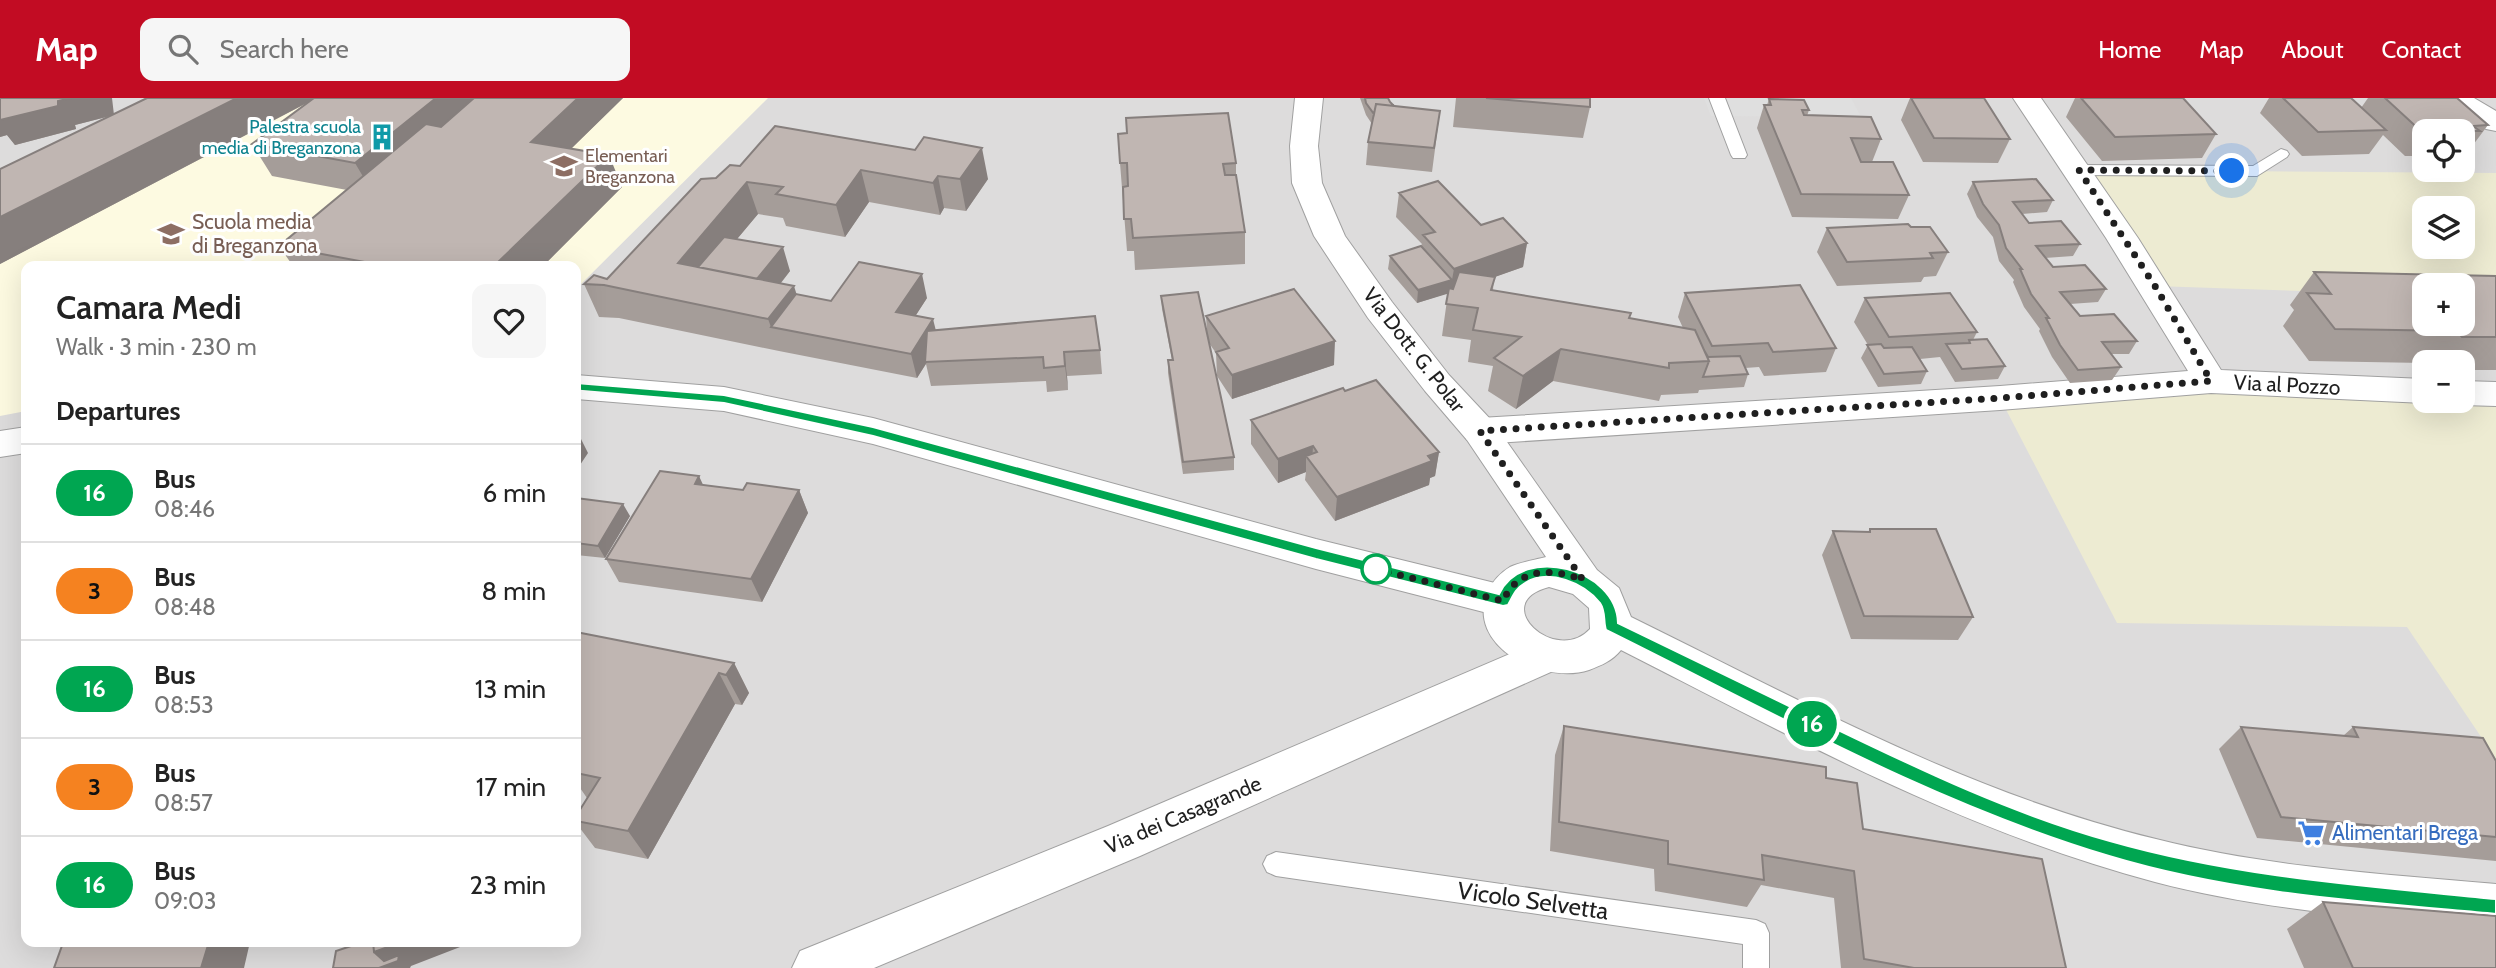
<!DOCTYPE html>
<html lang="en">
<head>
<meta charset="utf-8">
<style>
	:root { --surface:#fff; --page:#f6f6f6; --text:#222; --muted:#767676; --line:#e0e0e0; --accent:#c20c23 }
	body { margin:0; font-family:Cabin,sans-serif; background:var(--page); color:var(--text); height:100vh; display:flex; flex-direction:column; font-size:26px; white-space:nowrap }
	* { box-sizing:border-box; margin:0 }
	p { font-size:23px; color:var(--muted) }
	.icon { flex:none; width:38px; height:38px; fill:none; stroke:currentColor; stroke-width:2; stroke-linecap:round; stroke-linejoin:round }
	.map { position:relative; flex:1; overflow:hidden }
	.panel { position:absolute; left:21px; top:163px; width:560px; height:686px; display:flex; flex-direction:column; background:var(--surface); border-radius:14px; box-shadow:0 7px 28px #0002 }
	.panel>* { flex:none }
	.badge { padding:0 14px; border-radius:23px; font-size:24px; line-height:46px }
	.tools { position:absolute; left:2412px; top:21px; display:grid; gap:14px }
	.tools a { display:grid; place-items:center; width:63px; height:63px; border-radius:14px; background:var(--surface); box-shadow:0 7px 28px #0002; font-size:35px }
	.you { position:absolute; width:35px; height:35px; margin:-18px; border:5px solid #fff; border-radius:50%; background:#1a73e8; box-shadow:0 0 0 10px #1a73e833 }
	.map>.badge { position:absolute; translate:-50% -50%; box-shadow:0 0 0 4px #fff }
	h2 { padding:0 35px; font-size:26px; line-height:63px }
	.round { display:grid; place-items:center; flex:none; width:74px; height:74px; border-radius:14px; background:var(--page) }
	.summary { display:flex; align-items:center; justify-content:space-between; height:119px; padding:0 35px }
	h1 { font-size:33px; font-weight:600; line-height:52px }
	ul { padding:0; list-style:none }
	li { display:flex; align-items:center; gap:21px; height:98px; padding:0 35px; border-top:2px solid var(--line) }
	li div { flex:1 }
	li b { display:block; font-size:26px }
	li em { font-style:normal }
	li .badge { min-width:77px; font-weight:700; text-align:center }
	header { display:flex; align-items:center; gap:42px; box-sizing:border-box; height:98px; padding:0 35px; background:var(--accent); color:#fff }
	header strong { font-size:33px }
	nav { display:flex; gap:38px; margin-inline-start:auto; font-size:24px }
	.search { width:490px; height:63px; background:var(--page); display:flex; align-items:center; gap:18px; box-sizing:border-box; padding:0 24px; border-radius:14px; color:var(--muted); font-size:26px }
	.map>svg:first-child { display:block }
</style>
</head>
<body>
<header>
<strong>Map</strong>
<div class="search"><svg class="icon" aria-label="search" viewBox="0 0 24 24"><circle cx="10" cy="10" r="6"/><path d="M15 15l6 6"/></svg>Search here</div>
<nav><a>Home</a><a>Map</a><a>About</a><a>Contact</a></nav>
</header>
<div class="map">
<svg width="2496" height="870" viewBox="0 0 2496 870">
	<rect width="100%" height="100%" fill="#efebe6"/>
	<!-- residential -->
	<path fill="#dddcdc" fill-rule="evenodd" d="M0,0H2496V870H0ZM2424,33H2462V72H2424ZM2424,110H2462V149H2424ZM26,168H576V844H26ZM2424,187H2462V226H2424ZM2424,264H2462V303H2424Z"/>
	<!-- education -->
	<path fill="#fdfae1" d="M205,0H498L305,168H26V313L0,318V104Z
		M508,0H768L576,191V168H310Z"/>
	<!-- farmland -->
	<path fill="#edebd2" fill-rule="evenodd" d="M2079,72L2496,75V202L2462,187H2424V197L2155,188ZM2424,110H2462V149H2424Z
		M2211,283L2424,303H2462L2496,296V661L2407,529L2117,525L2000,300Z"/>
	<!-- parking -->
	<path fill="#dfdfdf" d="M1704,0H1851L1861,19L1711,18Z"/>
	<g fill="none" stroke-linecap="round" stroke-linejoin="round">
		<!-- service casing -->
		<g stroke="#a0a0a0" stroke-width="2">
			<path id="service" d="M1709,0H1725L1747,57L1745,60H1733L1731,57Z
				M2281,51L2287,53L2289,56L2287,59L2257,78L2079,77L2071,72L2079,67L2253,68Z
				M1276,754L1756,822L1765,826L1769,835V870H1743V846L1276,778L1267,774L1263,766L1267,758Z"/>
		</g>
		<!-- minor casing -->
		<g stroke="#a0a0a0" stroke-width="2">
			<path id="minor" d="M2013,0H2041L2138,140L2221,272L2424,281V303H2432L2424,305L2211,295L2000,312L1480,346L1467,342L1462,333L1467,324L1480,320L2000,288L2188,273L2106,140Z
				M2440,0H2474L2496,13V33L2486,31L2444,6Z
				M576,277L724,289L873,320L1316,441L1503,487L1517,492L1523,503L1517,514L1503,519L1316,471L873,346L724,313L576,301Z
				M2462,283L2496,284V308L2462,307L2450,304L2462,303Z
				M26,329V355L0,359V333Z
				M1547,540L1562,545L1568,557L1562,569L1140,758L874,870H792L800,853L1108,728Z"/>
		</g>
		<!-- tertiary casing -->
		<g stroke="#a0a0a0" stroke-width="2">
			<path id="tertiary" d="M1295,0H1323L1318,48L1322,85L1345,138L1392,204L1449,277L1493,324L1597,472L1619,490L1631,519C1802,603 1970,696 2156,741C2267,769 2382,776 2496,786V830C2382,821 2266,813 2155,784C1965,734 1794,640 1621,552C1612,563 1602,567 1589,572C1544,587 1464,549 1488,493C1493,483 1500,475 1510,469C1520,464 1535,462 1546,459L1467,342L1425,293L1368,220L1314,138L1292,85L1290,48ZM1549,489L1573,496L1589,510L1590,531C1556,568 1487,505 1549,489Z"/>
		</g>
		<!-- service -->
		<use href="#service" fill="#fff" fill-rule="evenodd"/>
		<!-- minor -->
		<use href="#minor" fill="#fff" fill-rule="evenodd"/>
		<!-- tertiary -->
		<use href="#tertiary" fill="#fff" fill-rule="evenodd"/>
	</g>
	<!-- wall -->
	<path fill="#a59d99" d="M0,0L114,16L147,0H623L571,51L622,89L543,168H293L279,148L347,92L272,78L252,46L307,5L0,166V71L110,18L75,27L76,31L15,47L7,37L0,39Z
		M1360,0H1388L1390,4L1394,8L1440,13L1432,74L1366,67L1368,44L1372,26L1366,17Z
		M1456,0H1590V9L1583,40L1453,29Z
		M1910,0H1984L2010,41L1998,65L1923,64L1901,22Z
		M2075,0H2183L2216,36L2202,60L2102,63L2066,19Z
		M2269,0H2351L2361,10L2368,0H2457L2488,27L2470,51H2466L2462,56V33H2424V58H2405L2383,37L2369,56L2302,58L2260,15Z
		M1769,1L1809,12L1807,18L1881,41L1872,64L1909,97L1898,121L1792,119L1757,30L1764,7H1767Z
		M775,28L988,81L966,113L944,110L940,117L869,104L845,139L786,128L783,120L758,116L737,141L790,173L781,185L796,196L831,203L927,200L915,218L936,232L1100,252L1102,276L1067,278L1068,292L1047,294L1046,283L931,288L926,266L917,280L779,253L619,220L599,219L584,186L607,181L716,80L740,68Z
		M1120,65H1236V77L1245,134V166L1135,172L1134,153H1127Z
		M1973,84L2053,102L2047,114L2022,116L2029,125L2080,146L2073,158L2045,160L2053,169L2106,191L2098,204L2070,206L2080,218L2137,243L2129,256H2111L2121,269L2112,282L2070,285L2052,259L2039,233L2040,231L2024,209L2013,184L2014,182L1999,163L1993,139L1977,119L1967,96Z
		M1399,95L1527,145L1523,169L1494,179L1493,192L1629,220L1683,230L1678,219L1685,195L1836,250L1826,274L1764,278L1759,269L1745,270L1748,276L1744,289L1699,292L1698,295L1661,297L1659,303L1553,283L1516,311L1488,293L1493,268L1468,264L1471,242L1442,238L1448,195L1417,205L1388,171L1390,158L1421,148L1422,146L1396,119Z
		M1911,129L1948,154L1936,178L1924,179L1921,184L1837,188L1817,154L1827,130Z
		M2314,174L2496,239V272H2462V264L2424,265L2309,263L2283,228L2294,212L2290,207Z
		M1161,198L1207,234L1206,218L1334,267L1232,301L1217,278L1216,255L1209,245L1234,359V372L1183,376L1168,275V262H1172L1162,211Z
		M1865,200L1977,234L1973,242L2005,268L1998,281L1955,284L1940,259L1920,261L1927,273L1921,286L1878,289L1861,260L1868,247L1854,224Z
		M1345,293L1439,354L1435,378L1430,380L1429,387L1335,423L1305,382L1306,374L1278,385L1251,346V322Z
		M703,387L743,392H799L808,415L762,504L619,484L606,461Z
		M576,400L630,418L605,460L576,457Z
		M1870,431L1973,519L1958,542L1851,541L1822,457L1833,433L1868,434Z
		M576,534L734,565L749,595L742,607L735,606L648,761L595,750L576,725V718L587,700L578,687H576Z
		M1564,628L1863,731L2066,870H1841L1834,800L1761,787L1747,809L1655,793L1654,771L1550,753L1555,657Z
		M2241,629L2343,638L2353,629L2496,663V763L2257,740L2219,651Z
		M2323,804L2496,870H2304L2287,831Z"/>
	<!-- shaded-wall -->
	<path fill="#867f7d" d="M71,0H112L114,17L75,27L76,31L15,47L7,37L0,39V17Z
		M237,0H316L0,166V119Z
		M436,0H488L374,97L355,65Z
		M578,0H623L545,76L531,44Z
		M982,50L988,81L966,113L960,81Z
		M609,57L622,89L543,168H494Z
		M861,72L869,104L845,139L836,107Z
		M938,78L944,110L940,117L933,85Z
		M747,84L758,116L722,159L685,184L678,165Z
		M1527,145L1523,169L1450,195L1417,205L1418,192L1452,182L1454,171Z
		M783,149L790,173L760,211L752,187Z
		M922,176L927,200L902,239L896,214Z
		M794,188L804,220L771,229L768,221Z
		M933,221L939,245L917,280L911,256Z
		M1335,243L1334,267L1232,301V277Z
		M1561,251L1553,283L1516,311L1523,278Z
		M1064,254L1067,278L1068,292L1065,268Z
		M576,331L588,355L576,373Z
		M1313,348L1312,366L1306,358V374L1278,385V361Z
		M1439,354L1435,378L1430,380L1429,387L1335,423L1337,399Z
		M699,378L710,402L695,386Z
		M799,392L808,415L762,504L751,481Z
		M623,406L630,418L605,460L598,448Z
		M734,565L749,595L742,607L726,577Z
		M719,575L735,606L648,761L628,733Z
		M209,844H250L244,870H201Z
		M351,844H473L411,868L410,870H379L367,857Z"/>
	<!-- building -->
	<path fill="#c0b6b2" stroke="#867f7d" stroke-width="2" fill-rule="evenodd" d="M0,0H71L58,3V8L0,22Z
		M147,0H237L0,119V71Z
		M314,0H436L355,65L252,46Z
		M474,0H578L531,44L609,57L494,168H386L279,148L426,26L441,29Z
		M1365,0H1388L1390,4L1394,8L1376,6L1374,16L1366,5Z
		M1486,0H1590V9Z
		M1911,0H1984L2010,41L1934,40Z
		M2081,0H2183L2216,36L2115,39Z
		M2283,0H2351L2386,32L2318,34Z
		M2385,0H2457L2488,27L2473,28L2480,33H2424V35H2423Z
		M1769,1L1804,2L1809,12H1802L1804,17L1871,19L1881,41L1851,40L1861,64H1893L1909,97L1801,96L1764,7H1771Z
		M1376,6L1440,13L1434,50L1368,44Z
		M1228,15L1236,65L1223,66L1225,77H1236L1245,134L1133,140L1131,121H1124L1123,89L1128,88L1127,65H1120L1118,36L1127,35L1126,20Z
		M775,28L915,52L924,39L982,50L960,81L938,78L933,85L861,72L836,107L776,96L783,89L747,84L678,165L794,188L768,221L604,187L584,186L594,177L607,181L701,81L716,80L730,67L740,68Z
		M2036,81L2053,102L2013,104L2029,125L2061,123L2080,146L2036,148L2053,169L2085,167L2106,191L2060,194L2080,218L2114,216L2137,243L2102,244L2121,269L2078,272L2060,247L2046,220H2049L2031,196L2020,171H2022L2006,150L1999,127L1983,106L1973,84Z
		M1438,83L1481,127L1503,120L1527,145L1454,171L1423,137L1435,134L1399,95Z
		M1908,126L1911,129H1930L1948,154L1930,155L1933,160L1847,164L1827,130Z
		M724,139L783,149L757,181L698,169Z
		M1421,148L1452,182L1418,192L1390,158Z
		M859,164L922,176L896,214L933,221L911,256L771,229L796,196L831,203Z
		M1459,174L1495,179L1491,192L1631,215L1629,220L1695,232L1709,263L1669,265V270L1561,251L1523,278L1494,260L1521,239L1473,232L1478,210L1446,206L1449,190L1453,191Z
		M2314,174L2496,178V239H2462L2457,233L2335,231L2307,195L2331,196ZM2424,187H2462V226H2424Z
		M1800,187L1836,250L1773,254L1768,245L1712,248L1685,195Z
		M1294,191L1335,243L1232,277L1216,254L1229,250L1206,218Z
		M1198,194L1234,359L1183,364L1168,262H1173L1161,198Z
		M1950,195L1977,234L1889,239L1865,200Z
		M1095,218L1100,252L1064,254L1065,268L1044,270L1043,259L925,264L927,233Z
		M1987,241L2005,268L1962,271L1946,246L1970,245L1969,242Z
		M1881,246L1884,250L1912,249L1927,273L1884,276L1867,247Z
		M1704,252L1708,259L1740,258L1748,276L1703,279L1709,263Z
		M1376,282L1439,354L1428,358L1432,363L1337,399L1306,358L1317,354L1313,348L1278,361L1251,322L1343,290L1345,293Z
		M660,373L699,378L695,386L743,392L747,385L799,392L751,481L606,461Z
		M576,400L623,406L598,448L576,445Z
		M1870,431H1936L1973,519L1864,518L1833,433L1870,434Z
		M576,534L734,565L726,577L719,575L628,733L576,723V718L600,680L576,675Z
		M1564,628L1826,669V680L1857,685L1863,731L2042,761L2066,870H1914L1864,861L1854,773L1762,757L1764,782L1668,766V743L1559,724Z
		M2241,629L2358,639L2353,629L2483,640L2496,663V739L2281,719Z
		M2323,804L2496,818V870H2353Z
		M72,844H209L201,870H54L63,845Z
		M363,844H373L374,854L384,863L399,857L398,863L379,870H333L336,853Z
		M373,844H402L374,854Z"/>
	<!-- line -->
	<path fill="#00a651" stroke="#fff" stroke-width="2" d="M576,285L724,297L873,329L1316,450L1499,496C1523,445 1617,471 1618,525C1690,560 1761,594 1832,629C1923,673 2013,716 2110,743C2236,779 2366,788 2496,801V816C2366,804 2235,796 2109,758C1932,705 1770,613 1606,532C1603,523 1606,514 1600,505C1584,485 1549,470 1525,485C1516,490 1513,498 1508,507L1503,508L1316,461L873,338L724,305L571,292L570,289Z"/>
	<g fill="none" stroke-linecap="round" stroke-linejoin="round">
		<!-- walk -->
		<path stroke="#1f1f1f" stroke-width="7" stroke-dasharray="0 12.6" d="M1376,471L1503,503C1518,469 1552,470 1583,482L1480,333L2000,300L2211,283L2155,188L2079,72L2232,73"/>
	</g>
	<!-- icons -->
	<defs>
		<g id="building-bare" transform="scale(2.1)"><path d="M-4-6H4V6H1V3H-1V6H-4ZM-2.5-4.3h1.7v1.8h-1.7ZM.8-4.3h1.7v1.8H.8ZM-2.5-1h1.7V.8h-1.7ZM.8-1h1.7V.8H.8Z" fill="#0f9aa8" stroke="#fff" stroke-width="2.5" paint-order="stroke"/></g>
		<g id="school-bare" transform="scale(2.1)"><path d="M0-5L7-2L0 1L-7-2ZM-4 1L0 2.5L4 1V4Q0 6-4 4Z" fill="#8d6e63" stroke="#fff" stroke-width="2.5" paint-order="stroke"/></g>
		<g id="supermarket-bare" transform="scale(2.1)"><path d="M-6-5.5h2.5l.6 2H6L4.5 2H-2.5L-4.4-4H-6ZM-1.5 3.2a1.3 1.3 0 1 0 .1 0ZM3 3.2a1.3 1.3 0 1 0 .1 0Z" fill="#3f7fe0" stroke="#fff" stroke-width="2.5" paint-order="stroke"/></g>
	</defs>
	<g fill-rule="evenodd">
		<use href="#building-bare" x="382" y="39"/>
		<use href="#school-bare" x="564" y="68"/>
		<use href="#school-bare" x="171" y="136"/>
		<use href="#supermarket-bare" x="2311" y="735"/>
	</g>
	<!-- markers -->
	<circle fill="#fff" stroke="#00a651" stroke-width="3.5" cx="1376" cy="471" r="14"/>
	<g text-anchor="middle" stroke-width="6" stroke-linejoin="round" paint-order="stroke">
		<!-- far-culture labels -->
		<g font-size="18" fill="#0d838f" stroke="#fff" text-anchor="end">
			<text x="361" y="35">Palestra scuola<tspan x="361" dy="21">media di Breganzona</tspan></text>
		</g>
		<!-- far-education labels -->
		<g font-size="18" fill="#785e54" stroke="#fff" text-anchor="start">
			<text x="585" y="64">Elementari<tspan x="585" dy="21">Breganzona</tspan></text>
		</g>
		<!-- education labels -->
		<g font-size="21" fill="#785e54" stroke="#fff" text-anchor="start">
			<text x="192" y="131">Scuola media<tspan x="192" dy="24">di Breganzona</tspan></text>
		</g>
		<!-- street labels -->
		<g font-size="21" fill="#1f1f1f" stroke="#fff">
			<text transform="translate(1414 252) rotate(52)" y="7">Via Dott. G. Polar</text>
			<text transform="translate(2287 287) rotate(3)" y="7">Via al Pozzo</text>
			<text transform="translate(1183 717) rotate(-23)" y="7">Via dei Casagrande</text>
		</g>
		<!-- shop labels -->
		<g font-size="21" fill="#366cbe" stroke="#fff" text-anchor="start">
			<text x="2332" y="742">Alimentari Brega</text>
		</g>
		<!-- near-street labels -->
		<g font-size="24" fill="#1f1f1f" stroke="#fff">
			<text transform="translate(1533 803) rotate(8)" y="8">Vicolo Selvetta</text>
		</g>
	</g>
</svg>
<div class="tools">
<a><svg class="icon" aria-label="locate" viewBox="0 0 24 24"><circle cx="12" cy="12" r="6"/><path d="M12 2v4M12 18v4M2 12h4M18 12h4"/></svg></a>
<a><svg class="icon" aria-label="layers" viewBox="0 0 24 24"><path d="M12 4l9 5-9 5-9-5zM3 14l9 5 9-5"/></svg></a>
<a>+</a>
<a>−</a>
</div>
<div class="you" style="left:2232px;top:73px"></div>
<b class="badge" style="left:1812px;top:626px;background:#00a651;color:#fff">16</b>
<section class="panel">
<div class="summary"><div><h1>Camara Medi</h1><p>Walk · 3 min · 230 m</p></div><a class="round"><svg class="icon" aria-label="heart" viewBox="0 0 24 24"><path d="M12 20l-8-8c-3-5 5-10 8-4 3-6 11-1 8 4z"/></svg></a></div>
<h2>Departures</h2>
<ul>
<li><span class="badge" style="background:#00a651;color:#fff">16</span><div><b>Bus</b><p>08:46</p></div><em>6 min</em></li>
<li><span class="badge" style="background:#f58220;color:#111">3</span><div><b>Bus</b><p>08:48</p></div><em>8 min</em></li>
<li><span class="badge" style="background:#00a651;color:#fff">16</span><div><b>Bus</b><p>08:53</p></div><em>13 min</em></li>
<li><span class="badge" style="background:#f58220;color:#111">3</span><div><b>Bus</b><p>08:57</p></div><em>17 min</em></li>
<li><span class="badge" style="background:#00a651;color:#fff">16</span><div><b>Bus</b><p>09:03</p></div><em>23 min</em></li>
</ul>
</section>
</div>
</body>
</html>
